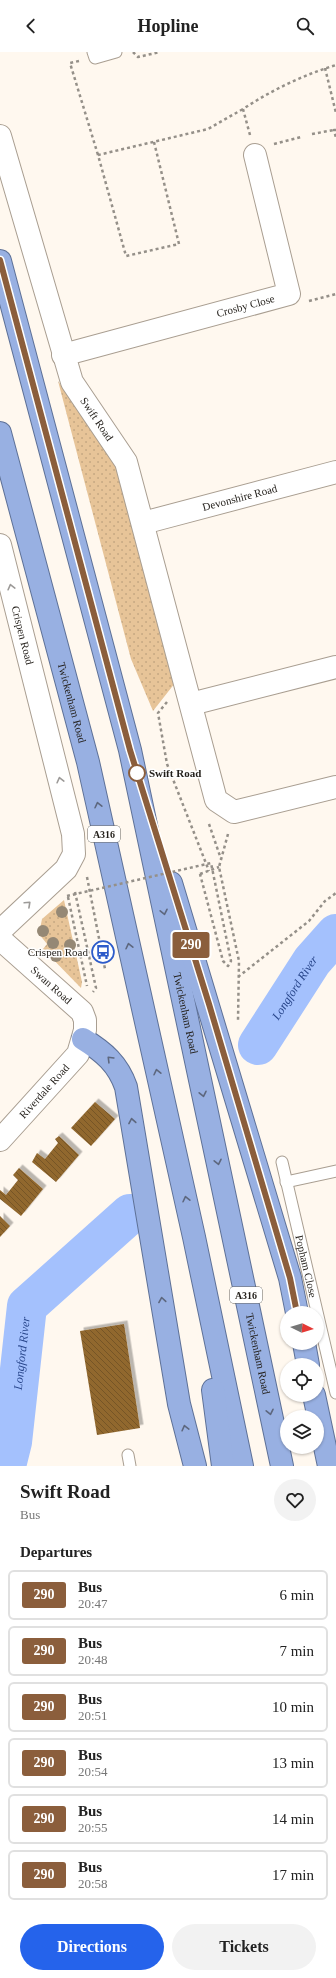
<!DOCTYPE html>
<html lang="en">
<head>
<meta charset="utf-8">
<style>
	:root { --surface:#fff; --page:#f2f2f2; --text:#222; --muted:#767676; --line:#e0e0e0; --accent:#2563eb }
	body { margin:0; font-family:"Times New Roman",serif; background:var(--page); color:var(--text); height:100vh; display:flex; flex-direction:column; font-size:15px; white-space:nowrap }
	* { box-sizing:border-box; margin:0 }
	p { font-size:13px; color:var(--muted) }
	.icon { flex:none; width:22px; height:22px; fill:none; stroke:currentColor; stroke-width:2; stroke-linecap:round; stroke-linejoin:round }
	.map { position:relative; height:1414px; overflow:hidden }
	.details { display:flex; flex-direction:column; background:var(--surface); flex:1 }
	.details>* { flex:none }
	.badge { padding:0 8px; border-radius:3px; font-size:14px; line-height:26px }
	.needle { width:26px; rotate:95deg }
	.fabs { position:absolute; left:280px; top:1254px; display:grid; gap:8px }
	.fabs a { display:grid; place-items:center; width:44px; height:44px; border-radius:50%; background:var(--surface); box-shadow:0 1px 3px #0004; font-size:20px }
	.map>.badge { position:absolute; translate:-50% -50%; box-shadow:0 0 0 2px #fff }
	h2 { padding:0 20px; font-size:15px; line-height:36px }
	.round { display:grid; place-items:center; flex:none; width:42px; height:42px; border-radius:21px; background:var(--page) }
	.summary { display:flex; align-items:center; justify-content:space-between; height:68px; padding:0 20px }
	h1 { font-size:19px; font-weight:800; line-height:30px }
	.button { display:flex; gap:8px; margin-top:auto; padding:8px 20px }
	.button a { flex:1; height:46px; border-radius:24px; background:var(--accent); color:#fff; font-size:16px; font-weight:800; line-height:46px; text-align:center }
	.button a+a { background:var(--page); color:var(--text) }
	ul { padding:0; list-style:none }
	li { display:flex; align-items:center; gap:12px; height:50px; margin:0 8px 6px; padding:0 12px; border:2px solid var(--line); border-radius:6px }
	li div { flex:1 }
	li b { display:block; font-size:15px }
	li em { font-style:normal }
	li .badge { min-width:44px; font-weight:700; text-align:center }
	header { display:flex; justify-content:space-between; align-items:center; height:52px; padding:0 20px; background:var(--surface); font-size:18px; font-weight:800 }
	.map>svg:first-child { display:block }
</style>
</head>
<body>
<header><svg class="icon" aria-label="back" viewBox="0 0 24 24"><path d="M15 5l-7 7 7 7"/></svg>Hopline<svg class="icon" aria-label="search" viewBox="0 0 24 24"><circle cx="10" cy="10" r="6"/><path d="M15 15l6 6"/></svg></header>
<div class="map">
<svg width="336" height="1414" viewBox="0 0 336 1414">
	<defs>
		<pattern id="grass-dots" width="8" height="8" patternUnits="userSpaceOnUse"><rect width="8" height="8" fill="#e7c498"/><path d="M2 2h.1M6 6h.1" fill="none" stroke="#c6a882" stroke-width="1.8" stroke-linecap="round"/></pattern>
		<pattern id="building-back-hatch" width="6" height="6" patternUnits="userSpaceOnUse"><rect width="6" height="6" fill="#91682f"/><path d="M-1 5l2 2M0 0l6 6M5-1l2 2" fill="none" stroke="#765527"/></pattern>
		<filter id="shadow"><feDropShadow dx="3.5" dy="-3.5" stdDeviation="0" flood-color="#0004"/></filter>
	</defs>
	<rect width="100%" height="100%" fill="#fff8ef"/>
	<!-- grass -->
	<path fill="url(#grass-dots)" d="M58,329L115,410L175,631L153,659L131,607Z
		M64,848L82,930L81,936L43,897L47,892L39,882L42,867Z"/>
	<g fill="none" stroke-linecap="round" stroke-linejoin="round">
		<!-- river -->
		<g stroke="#a4c1fd" stroke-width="40">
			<path id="s1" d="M258,993L312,909L336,882"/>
			<path id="s2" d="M6,1414L12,1390L27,1254L130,1162"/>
		</g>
	</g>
	<!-- building -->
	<path fill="url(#building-back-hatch)" filter="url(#shadow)" d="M95,1050L115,1067L91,1094L71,1076Z
		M59,1084L79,1103L56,1130L32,1110L37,1101L45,1107L58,1091L55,1087Z
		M19,1116L43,1137L21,1164L0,1147V1138L6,1143L18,1128L13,1123Z
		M0,1164L10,1174L0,1185Z
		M124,1272L140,1376L97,1383L80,1279Z"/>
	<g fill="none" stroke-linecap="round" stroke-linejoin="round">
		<!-- service casing -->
		<g stroke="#a99e91" stroke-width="13">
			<g id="service">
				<path d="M93,0L95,6L116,0"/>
				<path id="s3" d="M282,1110L336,1341"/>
				<path d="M286,1130L336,1119"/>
				<path d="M128,1403L130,1414"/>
			</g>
		</g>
		<!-- minor casing -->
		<g stroke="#a99e91" stroke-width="24">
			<g id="minor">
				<path id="s4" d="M0,84L72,330L126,410L216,748L234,760L336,735"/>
				<path id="s5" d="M63,303L289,242L255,103"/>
				<path id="s6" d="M143,471L336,420"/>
				<path id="s7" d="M0,493L73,782L74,802L66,817L0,879"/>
				<path d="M191,652L336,615"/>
			</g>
		</g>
		<!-- tertiary casing -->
		<g stroke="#a99e91" stroke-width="24">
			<g id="tertiary">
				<path id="s8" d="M0,887L82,960L85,968V978L78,1002L0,1088"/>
			</g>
		</g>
		<!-- trunk casing -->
		<g stroke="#5e7197" stroke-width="24">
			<g id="trunk">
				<path id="s9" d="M0,209L130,698L282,1414"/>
				<path id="s10" d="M0,381L88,710L194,1185L242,1414"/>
				<path d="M171,831L290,1226L297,1261"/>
				<path d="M83,987C104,1000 118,1012 126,1035L179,1352L195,1414"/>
				<path d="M304,1291L308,1313"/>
				<path d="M213,1338L223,1414"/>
				<path d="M314,1343L329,1414"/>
			</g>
		</g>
		<!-- path -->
		<path stroke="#959089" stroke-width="2.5" stroke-dasharray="3 3" stroke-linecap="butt" d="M133,0L138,5L160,0
			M79,9L70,11L98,103
			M325,16L336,61
			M336,78H334L336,86
			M312,82L334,78
			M250,83L243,57C272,38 303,23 336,13
			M154,90L179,192L126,204L98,103L208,77L243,57
			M274,92L301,85
			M309,249L336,242
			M167,650L158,661L167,712L209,819
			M209,772L221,807
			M228,782L219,815L239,909L238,969
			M200,822L219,815
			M87,825L105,917
			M75,840L96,936L93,940
			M68,845L87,934
			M238,925L309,869L325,849L336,841"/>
		<!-- service -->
		<use href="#service" stroke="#fff" stroke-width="11"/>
		<!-- minor -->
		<use href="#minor" stroke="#fff" stroke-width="22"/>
		<!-- tertiary -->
		<use href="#tertiary" stroke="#fff" stroke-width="22"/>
		<!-- trunk -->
		<use href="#trunk" stroke="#98b0e2" stroke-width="22"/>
		<!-- path-bridge -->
		<path stroke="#959089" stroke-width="2.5" stroke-dasharray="3 3" stroke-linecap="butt" d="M67,844L211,811L231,909L228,914L223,909L200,822"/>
	</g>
	<!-- trees -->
	<g fill="#958875">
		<circle cx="62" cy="860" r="6"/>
		<circle cx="43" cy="879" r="6"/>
		<circle cx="53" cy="891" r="6"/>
		<circle cx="70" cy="893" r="6"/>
		<circle cx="56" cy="904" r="6"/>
	</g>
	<!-- one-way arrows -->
	<defs><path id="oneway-chevron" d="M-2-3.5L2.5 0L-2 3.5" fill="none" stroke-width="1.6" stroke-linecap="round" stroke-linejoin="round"/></defs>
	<g stroke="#9c9a98">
		<use href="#oneway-chevron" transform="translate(11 535) rotate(-104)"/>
		<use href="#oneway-chevron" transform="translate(60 728) rotate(-104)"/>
		<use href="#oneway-chevron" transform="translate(28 852) rotate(-43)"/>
	</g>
	<g stroke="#5d677e">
		<use href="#oneway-chevron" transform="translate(98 753) rotate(-103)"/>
		<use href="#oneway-chevron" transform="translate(164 860) rotate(78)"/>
		<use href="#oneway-chevron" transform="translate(129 894) rotate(-103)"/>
		<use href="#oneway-chevron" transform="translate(110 1007) rotate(-135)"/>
		<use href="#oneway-chevron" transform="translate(157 1020) rotate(-103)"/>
		<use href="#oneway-chevron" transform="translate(203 1042) rotate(78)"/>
		<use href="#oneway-chevron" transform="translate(132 1069) rotate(-100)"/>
		<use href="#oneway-chevron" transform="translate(218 1110) rotate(78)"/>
		<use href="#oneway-chevron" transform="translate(186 1147) rotate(-103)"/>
		<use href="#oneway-chevron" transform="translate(162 1248) rotate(-99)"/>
		<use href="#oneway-chevron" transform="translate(270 1360) rotate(78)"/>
		<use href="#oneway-chevron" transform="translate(185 1376) rotate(-104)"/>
	</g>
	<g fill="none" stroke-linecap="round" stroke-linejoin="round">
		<!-- line casing -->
		<g stroke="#fff" stroke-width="9">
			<path id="line" d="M0,208L130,698L209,952L290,1226L297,1261"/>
		</g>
		<!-- line -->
		<use href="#line" stroke="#8b5e3c" stroke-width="6"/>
	</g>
	<!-- icons -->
	<defs>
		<g id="bus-ring" transform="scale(1.15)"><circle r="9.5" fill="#fff" stroke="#2d5bca" stroke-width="1.5"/><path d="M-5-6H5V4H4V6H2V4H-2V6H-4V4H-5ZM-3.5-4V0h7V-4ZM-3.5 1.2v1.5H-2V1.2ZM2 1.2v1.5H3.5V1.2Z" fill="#2d5bca"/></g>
	</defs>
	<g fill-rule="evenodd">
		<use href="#bus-ring" x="103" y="900"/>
	</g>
	<!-- markers -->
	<circle fill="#fff" stroke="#8b5e3c" stroke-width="2" cx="137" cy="721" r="8"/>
	<g text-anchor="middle" stroke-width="3" stroke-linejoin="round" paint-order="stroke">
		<!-- shield labels -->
		<g fill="#fff" stroke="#64625e" stroke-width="1">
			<rect x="88" y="774" width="32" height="16" rx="3"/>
			<rect x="230" y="1235" width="32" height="16" rx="3"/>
		</g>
		<g font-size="10" font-weight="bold" fill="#221e19">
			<text x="104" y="786">A316</text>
			<text x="246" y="1247">A316</text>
		</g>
		<!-- street labels -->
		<g font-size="11" fill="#221e19" stroke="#fff">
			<text dy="4" stroke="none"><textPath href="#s5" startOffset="189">Crosby Close</textPath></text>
			<text dy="4" stroke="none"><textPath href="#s4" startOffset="301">Swift Road</textPath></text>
			<text dy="4" stroke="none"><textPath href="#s6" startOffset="100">Devonshire Road</textPath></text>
			<text dy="4" stroke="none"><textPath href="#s7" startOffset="93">Crispen Road</textPath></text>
			<text dy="4" stroke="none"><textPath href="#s10" startOffset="279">Twickenham Road</textPath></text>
			<text dy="4" stroke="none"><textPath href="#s8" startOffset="69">Swan Road</textPath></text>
			<text dy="4" stroke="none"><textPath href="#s9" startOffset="775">Twickenham Road</textPath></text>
			<text transform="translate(44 1039) rotate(-48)" y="4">Riverdale Road</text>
			<text dy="4" stroke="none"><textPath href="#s3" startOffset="107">Popham Close</textPath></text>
			<text dy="4" stroke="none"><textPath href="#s9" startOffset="1123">Twickenham Road</textPath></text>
		</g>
		<!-- stop labels -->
		<g font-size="11" font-weight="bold" fill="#221e19" stroke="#fff" text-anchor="start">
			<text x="149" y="725">Swift Road</text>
		</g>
		<!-- poi labels -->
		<g font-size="11" fill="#221e19" stroke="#fff" text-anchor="end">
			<text x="88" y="904">Crispen Road</text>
		</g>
		<!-- water labels -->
		<g font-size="12" font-style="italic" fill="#28468b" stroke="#fff">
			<text dy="4" stroke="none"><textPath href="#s1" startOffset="68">Longford River</textPath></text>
			<text dy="4" stroke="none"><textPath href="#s2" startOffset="114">Longford River</textPath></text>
		</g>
	</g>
</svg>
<div class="fabs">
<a><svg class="needle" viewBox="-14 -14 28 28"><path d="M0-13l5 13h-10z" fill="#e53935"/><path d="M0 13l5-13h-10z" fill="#767676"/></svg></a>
<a><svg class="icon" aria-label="locate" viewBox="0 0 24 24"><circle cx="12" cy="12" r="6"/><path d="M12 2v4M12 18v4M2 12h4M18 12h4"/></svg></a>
<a><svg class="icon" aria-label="layers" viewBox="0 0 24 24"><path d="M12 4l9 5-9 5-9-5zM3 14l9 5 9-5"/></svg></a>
</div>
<b class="badge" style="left:191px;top:893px;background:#8b5e3c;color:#fff">290</b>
</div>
<section class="details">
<div class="summary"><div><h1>Swift Road</h1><p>Bus</p></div><a class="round"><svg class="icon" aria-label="heart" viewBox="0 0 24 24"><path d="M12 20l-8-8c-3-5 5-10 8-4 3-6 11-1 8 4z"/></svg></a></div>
<h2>Departures</h2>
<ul>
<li><span class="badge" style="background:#8b5e3c;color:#fff">290</span><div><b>Bus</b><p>20:47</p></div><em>6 min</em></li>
<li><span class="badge" style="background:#8b5e3c;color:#fff">290</span><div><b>Bus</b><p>20:48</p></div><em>7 min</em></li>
<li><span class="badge" style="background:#8b5e3c;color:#fff">290</span><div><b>Bus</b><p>20:51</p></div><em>10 min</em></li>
<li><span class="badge" style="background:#8b5e3c;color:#fff">290</span><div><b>Bus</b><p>20:54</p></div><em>13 min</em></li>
<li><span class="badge" style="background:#8b5e3c;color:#fff">290</span><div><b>Bus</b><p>20:55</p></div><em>14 min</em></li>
<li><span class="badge" style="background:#8b5e3c;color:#fff">290</span><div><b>Bus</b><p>20:58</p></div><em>17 min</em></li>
</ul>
<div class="button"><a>Directions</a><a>Tickets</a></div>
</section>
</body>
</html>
